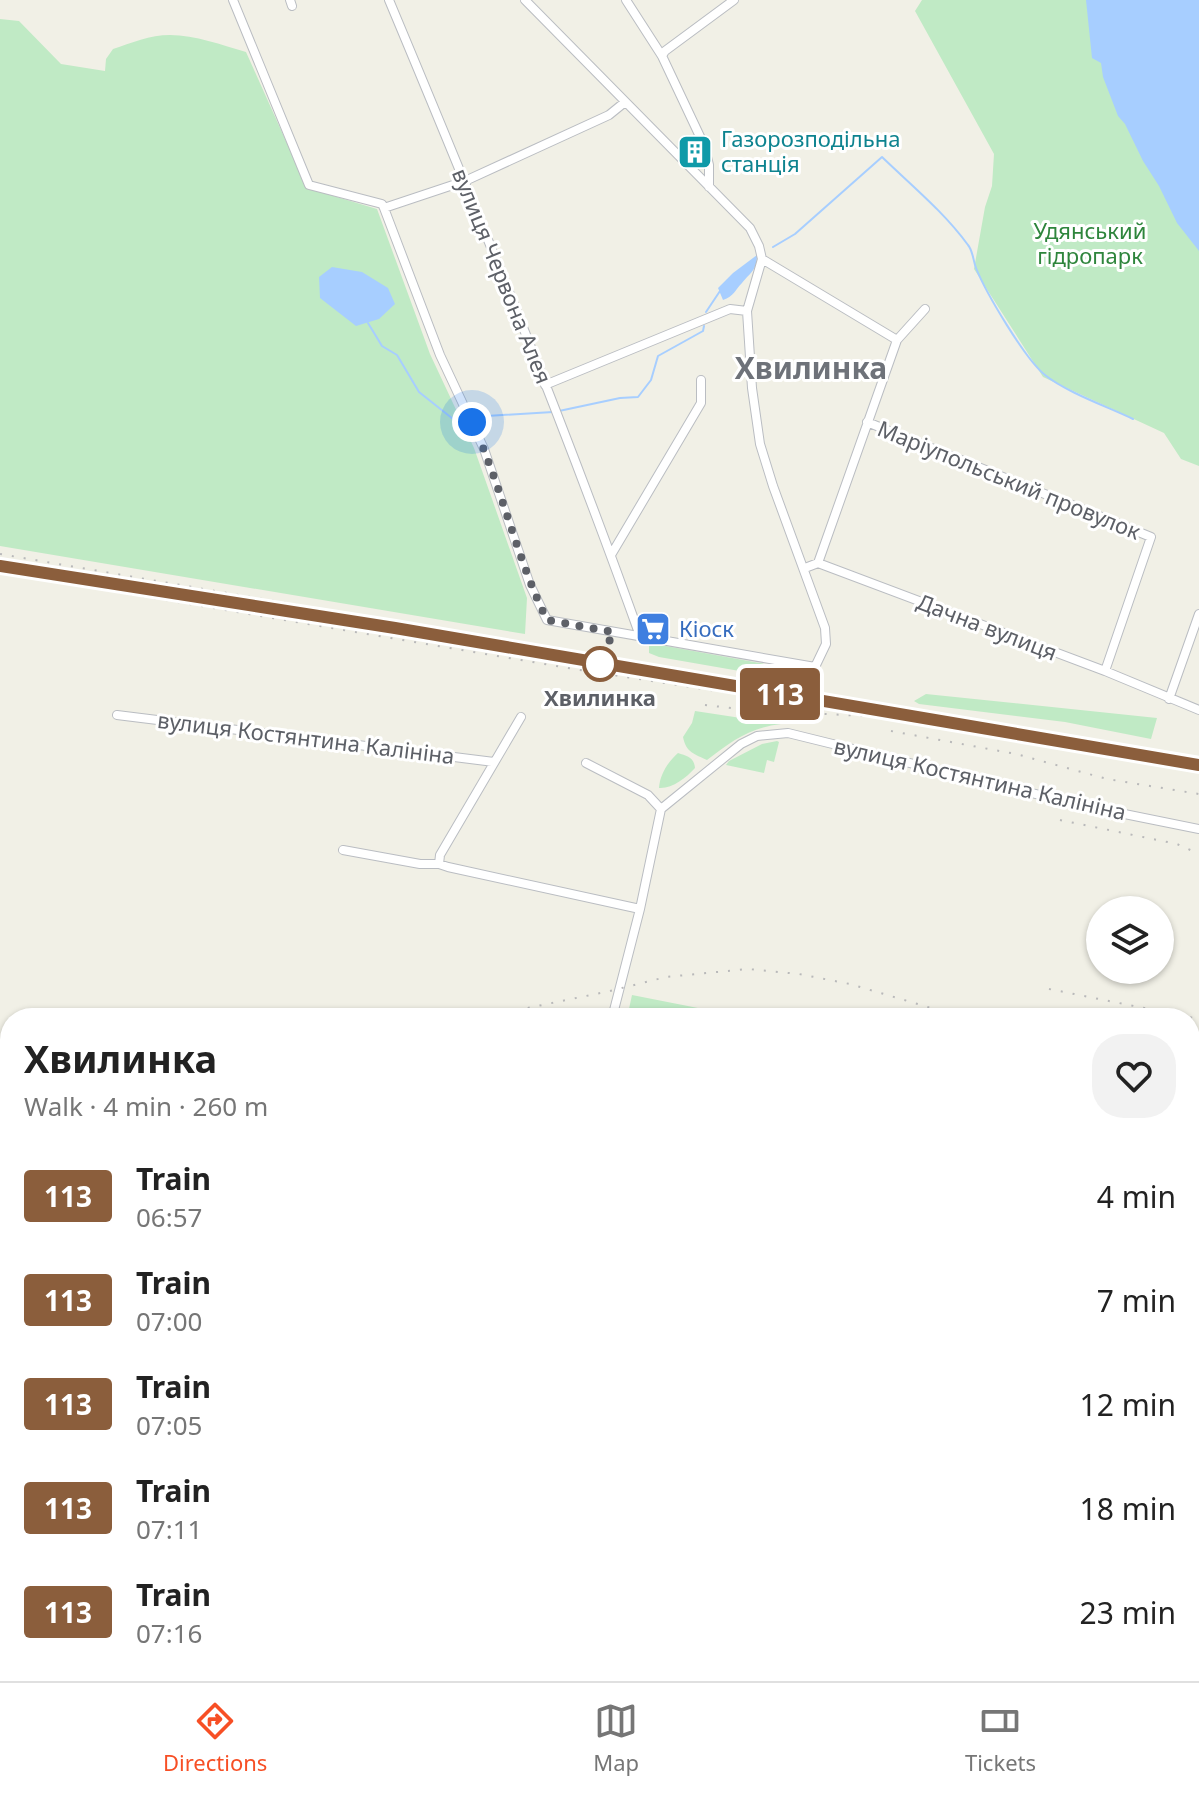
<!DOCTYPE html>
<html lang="en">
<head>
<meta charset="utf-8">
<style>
	:root { --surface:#fff; --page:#f2f2f2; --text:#222; --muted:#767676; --line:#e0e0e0; --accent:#f74f25 }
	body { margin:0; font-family:"Noto Sans",sans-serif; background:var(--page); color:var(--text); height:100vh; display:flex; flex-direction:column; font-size:30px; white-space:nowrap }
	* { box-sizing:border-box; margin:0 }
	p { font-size:26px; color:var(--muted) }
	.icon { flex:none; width:44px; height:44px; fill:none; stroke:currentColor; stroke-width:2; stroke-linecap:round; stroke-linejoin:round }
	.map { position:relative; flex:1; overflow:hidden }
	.details { position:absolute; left:0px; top:1008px; width:1200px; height:674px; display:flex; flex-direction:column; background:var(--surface); border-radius:32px 32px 0 0; box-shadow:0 2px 6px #0004 }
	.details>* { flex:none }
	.badge { padding:0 16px; border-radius:6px; font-size:28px; line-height:52px }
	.tools { position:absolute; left:1086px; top:896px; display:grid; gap:16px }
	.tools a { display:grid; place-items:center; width:88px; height:88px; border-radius:50%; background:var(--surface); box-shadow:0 2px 6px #0004; font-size:40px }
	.you { position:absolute; width:40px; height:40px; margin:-20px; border:6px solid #fff; border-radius:50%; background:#1a73e8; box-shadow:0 0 0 12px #1a73e833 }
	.map>.badge { position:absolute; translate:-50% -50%; box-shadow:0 0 0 4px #fff }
	.round { display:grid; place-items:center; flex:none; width:84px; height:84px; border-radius:32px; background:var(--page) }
	.overview { display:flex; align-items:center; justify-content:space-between; height:136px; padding:0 24px }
	h1 { font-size:38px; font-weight:700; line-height:60px }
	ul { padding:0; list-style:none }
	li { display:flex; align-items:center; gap:24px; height:104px; padding:0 24px }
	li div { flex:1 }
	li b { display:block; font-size:30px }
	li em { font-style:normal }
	li .badge { min-width:88px; font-weight:700; text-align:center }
	.dock { display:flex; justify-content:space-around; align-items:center; height:112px; border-top:2px solid var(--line); background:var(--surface); font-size:22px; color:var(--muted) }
	.dock a { display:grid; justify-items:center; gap:4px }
	.dock .current { color:var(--accent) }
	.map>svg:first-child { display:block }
</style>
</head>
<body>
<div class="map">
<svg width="1199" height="1681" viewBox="0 0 1199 1681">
	<rect width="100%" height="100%" fill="#f1f0e6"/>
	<!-- green -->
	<path fill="#c0eac5" d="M922,0H1199V466L1181,459L1164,433L1043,377L974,269L985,207L992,186L994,154L915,11Z
		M0,19L19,21L61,64L105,71L106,59L113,49C131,43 150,35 170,35C195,35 222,45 246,52L307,188L377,209L430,354L474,448L527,598L525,634L0,546Z
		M649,643L804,671L802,678L797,681L659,657L649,653Z
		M926,694L1157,718L1151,739L1065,722L919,704L914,701Z
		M695,711L781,724C749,728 732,741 707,760C695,754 686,753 683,737L692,723Z
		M777,741L779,742L774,762L767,760L764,773L726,765L729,761L762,744Z
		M678,753C687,756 694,757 695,768C686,778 672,789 659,788C660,774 668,762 678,753Z
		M632,995L703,1009L701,1018H627Z
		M0,1232L10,1234V1307L0,1305Z
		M1190,1506L1199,1508V1581L1190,1579Z"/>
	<!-- water -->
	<path fill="#a7ceff" d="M1086,0H1199V251L1177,223L1159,186L1143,161L1125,124L1118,116L1103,77L1101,63L1092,58Z
		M757,255C757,270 751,272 742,283C735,290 734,296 723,300L718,288L733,273Z
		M332,267L362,272L388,288L395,304L379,319L356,326L320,298L319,277Z"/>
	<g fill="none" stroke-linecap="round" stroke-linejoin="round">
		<!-- stream -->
		<path stroke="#a7ceff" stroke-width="2" d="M773,247L795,234L882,157C911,185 944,212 968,245C973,251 973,260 976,268C986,293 1025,359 1045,375C1066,392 1108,407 1133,419
			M706,312L720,291
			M368,323L382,346L397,355L419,392L453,419L465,418
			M559,411L620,398L638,397L651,380L658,356L703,331L704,326
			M471,417L553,412"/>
		<!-- minor casing -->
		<g stroke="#babdc2" stroke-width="10">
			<path id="minor" d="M233,0L309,185L382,204L384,208L440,355L484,449L530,585L547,620L815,667L826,644L825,628L773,486L760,444L752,388L747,311L762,259L759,246L750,228L525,0
				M290,0L292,6
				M389,0C477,210 563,421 640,636
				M626,0L662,56L704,145L709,165V187
				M662,56L665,51L734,0
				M384,208L465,181L609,115L625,102
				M762,259L897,340
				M545,385L730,309L747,311
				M867,422L1151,537L1105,671
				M611,555L701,403V380
				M818,563L897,340L925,309
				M805,568L818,563L1105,671L1199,710
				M1169,699L1199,614
				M117,715L494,762
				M521,717L440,855L439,864L448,867L640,909L661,809L741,744L757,736L788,733L1080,805L1199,829
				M586,763L648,795L661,809
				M343,850L420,864H439
				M612,1018L640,909
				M0,1308L10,1311
				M0,1410L10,1412
				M0,1512L10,1531
				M0,1580L10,1556
				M1190,1586L1199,1588
				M0,1634L10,1651
				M1190,1658L1199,1652
				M23,1672L28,1681
				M165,1672L171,1681
				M314,1672L320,1681
				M704,1672L710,1681
				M363,1681L365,1672
				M503,1681L504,1672
				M1151,1681L1166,1672"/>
		</g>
		<!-- major casing -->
		<g stroke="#fce153" stroke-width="13">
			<path id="major" d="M0,1217L10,1219
				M1190,1498L1199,1500"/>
		</g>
		<!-- minor -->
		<use href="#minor" stroke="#fff" stroke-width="8"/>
		<!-- major -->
		<use href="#major" stroke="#fffcac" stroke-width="11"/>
		<!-- rail -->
		<path stroke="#b9b9ba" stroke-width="2" stroke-dasharray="2 10" stroke-linecap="butt" d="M0,554L1199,760
			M0,572L574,669L821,707
			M705,705L748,710L884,717
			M891,731L1016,754L1107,779L1199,794
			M1060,820L1177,844L1199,854
			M1049,989L1199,1019
			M421,1013L453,1018L489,1016L610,991L666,977L748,969L799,974L850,984L965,1018
			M1190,1080L1199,1082
			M1191,1177L1199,1178
			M1190,1256L1199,1247"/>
	</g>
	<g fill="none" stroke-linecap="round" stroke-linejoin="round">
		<!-- line casing -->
		<g stroke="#fff" stroke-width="18">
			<path id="line" d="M0,566L395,628L1199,765"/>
		</g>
		<!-- line -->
		<use href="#line" stroke="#8b5e3c" stroke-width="12"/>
		<!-- walk -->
		<path stroke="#5d6067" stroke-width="8" stroke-dasharray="0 14.4" d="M472,422C502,487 516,557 547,620L613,632L600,664"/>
	</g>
	<!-- icons -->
	<defs>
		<g id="building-square" transform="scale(1.8)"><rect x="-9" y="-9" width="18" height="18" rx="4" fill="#0f9aa8" stroke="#fff"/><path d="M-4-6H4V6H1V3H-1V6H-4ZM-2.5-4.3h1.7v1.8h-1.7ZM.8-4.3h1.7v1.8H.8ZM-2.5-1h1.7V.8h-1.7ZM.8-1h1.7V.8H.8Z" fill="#fff"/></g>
		<g id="supermarket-square" transform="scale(1.8)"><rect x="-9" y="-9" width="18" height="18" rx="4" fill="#3f7fe0" stroke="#fff"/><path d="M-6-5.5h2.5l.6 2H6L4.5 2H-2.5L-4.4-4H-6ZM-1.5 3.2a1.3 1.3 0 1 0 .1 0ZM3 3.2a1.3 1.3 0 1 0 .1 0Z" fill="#fff"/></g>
	</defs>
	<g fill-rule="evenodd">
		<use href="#building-square" x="695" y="152"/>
		<use href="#supermarket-square" x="653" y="629"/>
	</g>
	<!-- markers -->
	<circle fill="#fff" stroke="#8b5e3c" stroke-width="4" cx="600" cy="664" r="16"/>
	<g text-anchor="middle" stroke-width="6" stroke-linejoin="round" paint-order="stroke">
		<!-- culture labels -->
		<g font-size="22" fill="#0d838f" stroke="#fff" text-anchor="start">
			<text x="721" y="147">Газорозподільна<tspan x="721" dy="25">станція</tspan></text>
		</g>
		<!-- park labels -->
		<g font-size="22" fill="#2e853c" stroke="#fff">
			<text x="1090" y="239">Удянський<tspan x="1090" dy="25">гідропарк</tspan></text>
		</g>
		<!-- street labels -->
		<g font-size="22" fill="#5d6067" stroke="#fff">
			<text transform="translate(502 276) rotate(68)" y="8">вулиця Червона Алея</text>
			<text transform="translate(1009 480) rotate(22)" y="8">Маріупольський провулок</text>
			<text transform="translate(987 627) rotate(21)" y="8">Дачна вулиця</text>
			<text transform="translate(306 738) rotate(7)" y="8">вулиця Костянтина Калініна</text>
			<text transform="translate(980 779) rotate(13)" y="8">вулиця Костянтина Калініна</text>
		</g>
		<!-- shop labels -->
		<g font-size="22" fill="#366cbe" stroke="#fff" text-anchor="start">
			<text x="679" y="637">Кіоск</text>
		</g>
		<!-- stop labels -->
		<g font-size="22" font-weight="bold" fill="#5d6067" stroke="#fff">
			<text x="600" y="706">Хвилинка</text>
		</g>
		<!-- district labels -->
		<g font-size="30" font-weight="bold" fill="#6e7279" stroke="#fff">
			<text x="811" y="379">Хвилинка</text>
		</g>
	</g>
</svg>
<div class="tools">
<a><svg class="icon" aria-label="layers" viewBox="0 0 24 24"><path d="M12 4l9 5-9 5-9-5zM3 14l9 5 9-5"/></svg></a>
</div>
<div class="you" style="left:472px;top:422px"></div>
<b class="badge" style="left:780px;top:694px;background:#8b5e3c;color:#fff">113</b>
<section class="details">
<div class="overview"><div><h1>Хвилинка</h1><p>Walk · 4 min · 260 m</p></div><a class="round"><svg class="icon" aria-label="heart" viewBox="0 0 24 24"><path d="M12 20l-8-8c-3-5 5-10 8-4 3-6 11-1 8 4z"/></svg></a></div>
<ul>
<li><span class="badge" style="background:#8b5e3c;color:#fff">113</span><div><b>Train</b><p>06:57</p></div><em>4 min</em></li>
<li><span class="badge" style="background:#8b5e3c;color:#fff">113</span><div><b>Train</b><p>07:00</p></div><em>7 min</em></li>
<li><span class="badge" style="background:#8b5e3c;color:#fff">113</span><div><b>Train</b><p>07:05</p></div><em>12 min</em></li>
<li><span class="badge" style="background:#8b5e3c;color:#fff">113</span><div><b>Train</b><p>07:11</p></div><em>18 min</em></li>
<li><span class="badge" style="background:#8b5e3c;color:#fff">113</span><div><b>Train</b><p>07:16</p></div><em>23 min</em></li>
</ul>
</section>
</div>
<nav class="dock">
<a class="current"><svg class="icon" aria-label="directions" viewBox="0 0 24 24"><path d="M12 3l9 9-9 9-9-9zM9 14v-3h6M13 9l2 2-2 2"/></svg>Directions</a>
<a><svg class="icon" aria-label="map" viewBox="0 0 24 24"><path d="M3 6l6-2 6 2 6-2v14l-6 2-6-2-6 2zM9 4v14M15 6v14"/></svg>Map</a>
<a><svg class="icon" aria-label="tickets" viewBox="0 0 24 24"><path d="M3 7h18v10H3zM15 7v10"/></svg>Tickets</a>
</nav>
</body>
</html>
